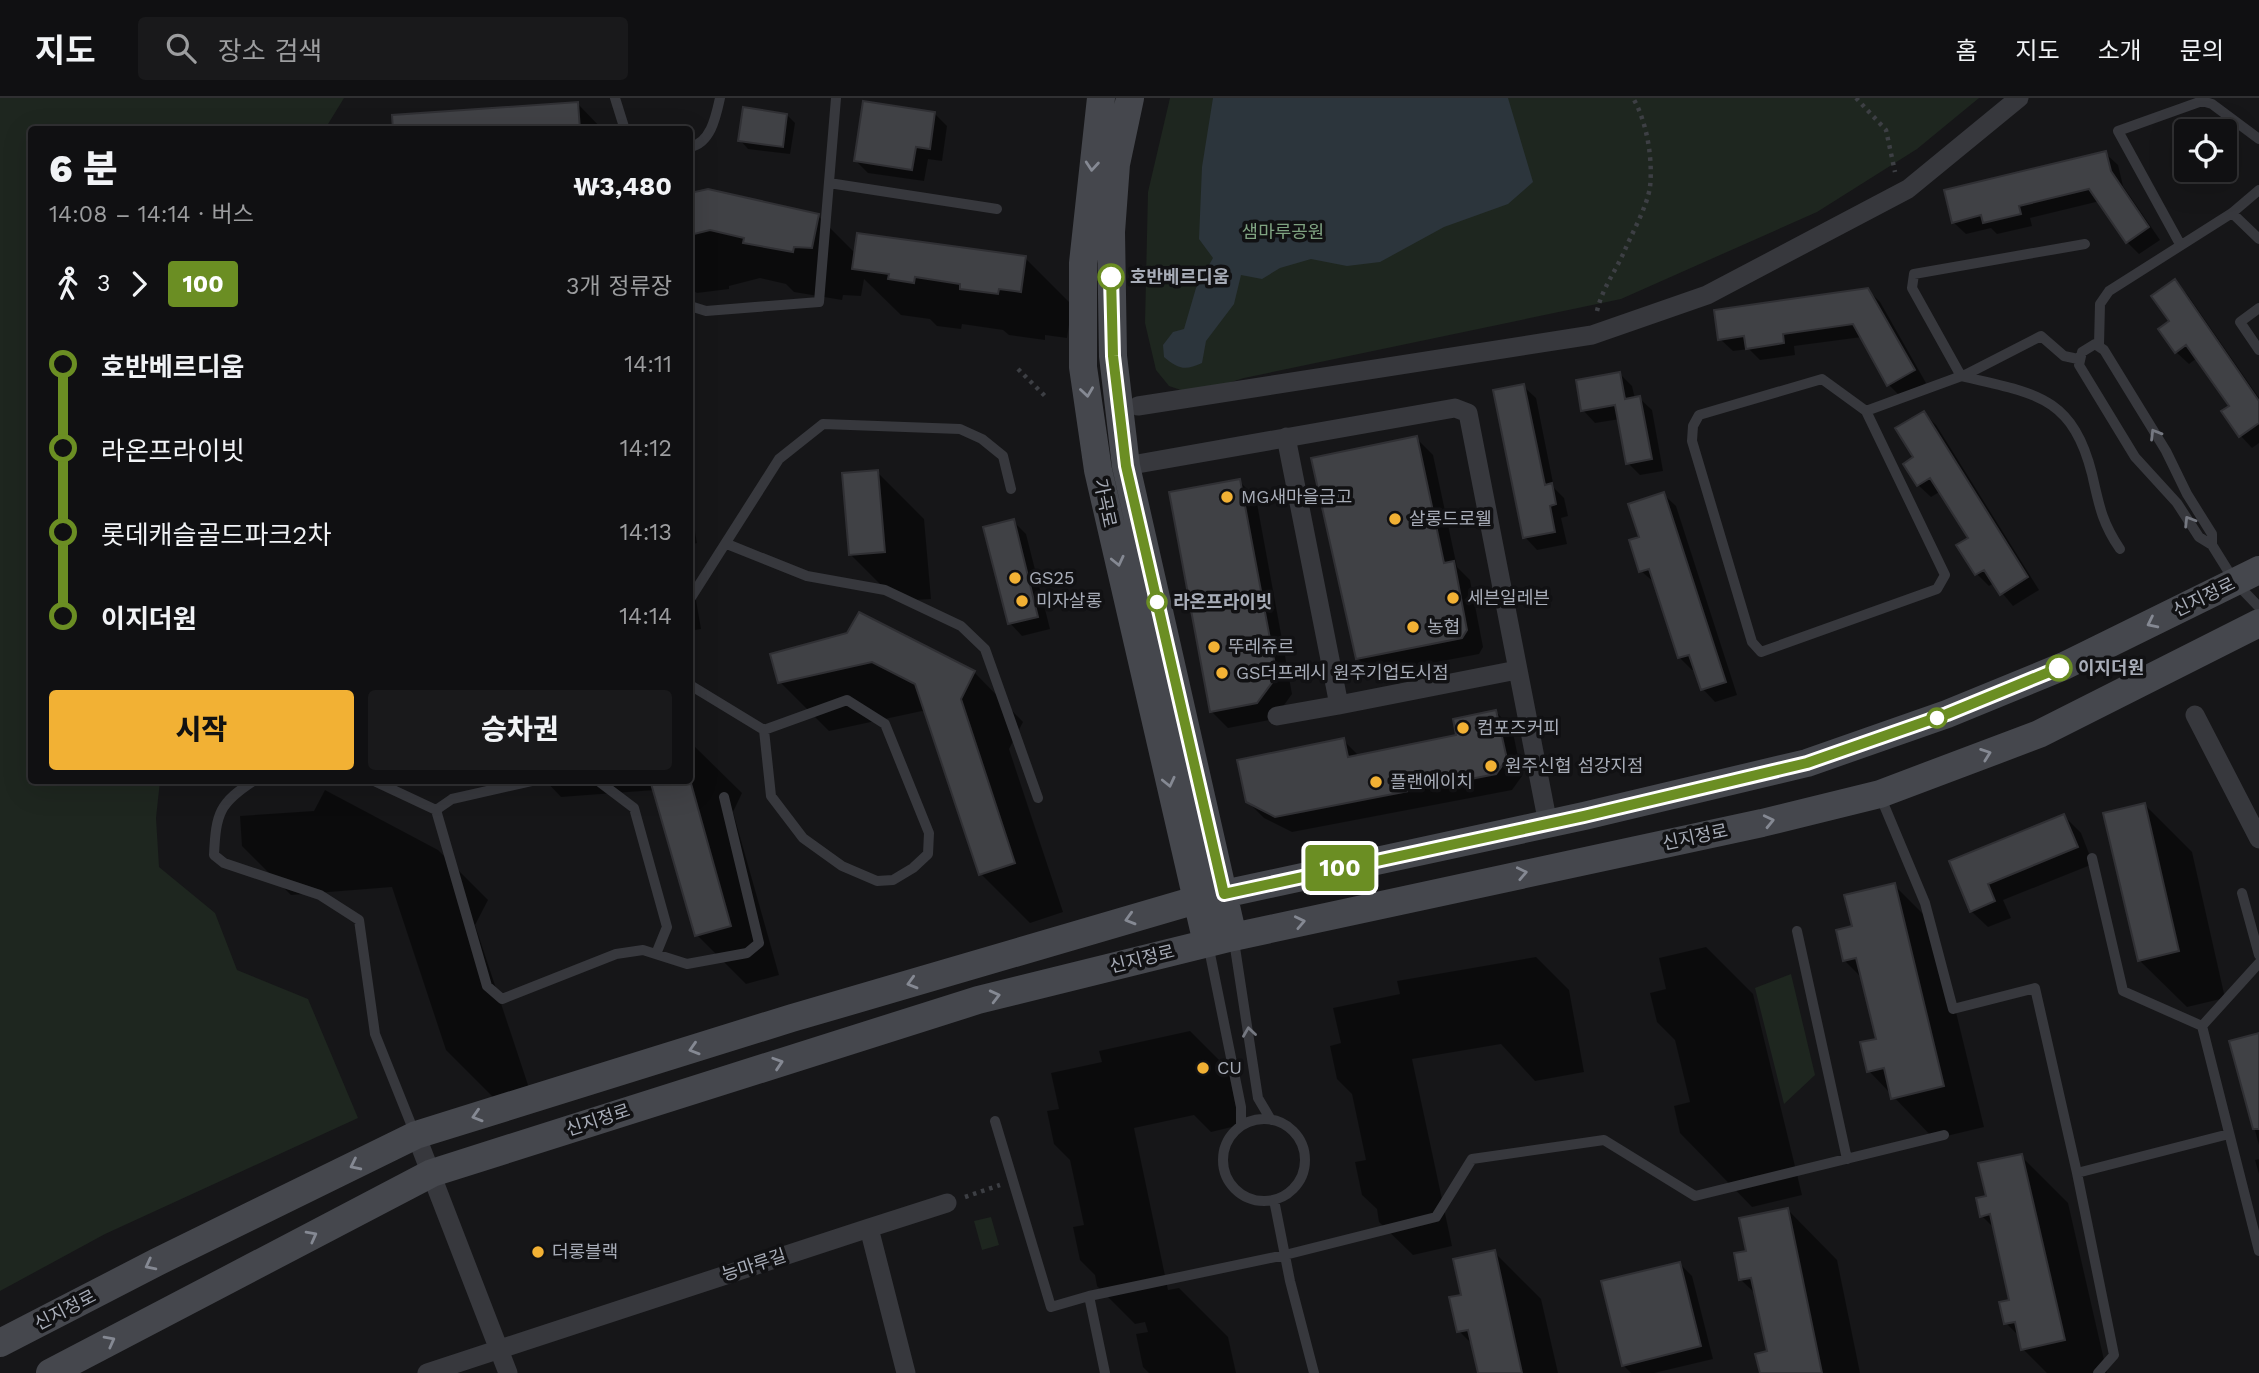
<!DOCTYPE html>
<html lang="ko">
<head>
<meta charset="utf-8">
<style>
	:root { --surface:#101012; --page:#19191b; --text:#f1f3f6; --muted:#9c9d9f; --line:#303032; --accent:#f2b134 }
	body { margin:0; font-family:"Work Sans","Noto Sans KR",sans-serif; background:var(--page); color:var(--text); height:100vh; display:flex; flex-direction:column; font-size:26px; white-space:nowrap }
	* { box-sizing:border-box; margin:0 }
	p { font-size:23px; color:var(--muted) }
	.icon { flex:none; width:38px; height:38px; fill:none; stroke:currentColor; stroke-width:2; stroke-linecap:round; stroke-linejoin:round }
	.map { position:relative; flex:1; overflow:hidden }
	.sheet { position:absolute; left:28px; top:28px; width:665px; height:658px; display:flex; flex-direction:column; background:var(--surface); border-radius:7px; box-shadow:0 7px 28px #0002,0 0 0 2px var(--line) }
	.sheet>* { flex:none }
	.badge { padding:0 14px; border-radius:5px; font-size:24px; line-height:46px }
	.buttons { position:absolute; left:2174px; top:21px; display:grid; gap:14px }
	.buttons a { display:grid; place-items:center; width:63px; height:63px; border-radius:7px; background:var(--surface); box-shadow:0 7px 28px #0002,0 0 0 2px var(--line); font-size:35px }
	.map>.badge { position:absolute; translate:-50% -50%; box-shadow:0 0 0 4px #fff }
	.legs { display:flex; align-items:center; gap:10px; height:77px; padding:0 21px; font-size:23px }
	.legs p { margin-inline-start:auto }
	.headline { display:flex; align-items:center; justify-content:space-between; height:119px; padding:0 21px }
	h1 { font-size:38px; font-weight:800; line-height:52px }
	.cta { display:flex; gap:14px; margin-top:auto; padding:14px 21px }
	.cta a { flex:1; height:80px; border-radius:7px; background:var(--accent); color:#111; font-size:28px; font-weight:800; line-height:80px; text-align:center }
	.cta a+a { background:var(--page); color:var(--text) }
	ul { padding:0 21px; list-style:none }
	li { display:flex; align-items:center; gap:24px; height:84px; font-size:26px }
	li i { display:grid; place-items:center; width:10px; height:100%; margin:0 9px; background:currentColor }
	li i::after { content:''; width:18px; height:18px; margin:-9px; border:5px solid; border-radius:50%; background:var(--surface) }
	li p { margin-inline-start:auto }
	li:first-child i { background:linear-gradient(#0000 50%,currentColor 0) }
	li:last-child i { background:linear-gradient(currentColor 50%,#0000 0) }
	header { display:flex; align-items:center; gap:42px; box-sizing:border-box; height:98px; padding:0 35px; background:var(--surface); border-bottom:2px solid var(--line) }
	header strong { font-size:33px }
	nav { display:flex; gap:38px; margin-inline-start:auto; font-size:24px }
	.search { width:490px; height:63px; background:var(--page); display:flex; align-items:center; gap:18px; box-sizing:border-box; padding:0 24px; border-radius:7px; color:var(--muted); font-size:26px }
	.map>svg:first-child { display:block }
</style>
</head>
<body>
<header>
<strong>지도</strong>
<div class="search"><svg class="icon" aria-label="search" viewBox="0 0 24 24"><circle cx="10" cy="10" r="6"/><path d="M15 15l6 6"/></svg>장소 검색</div>
<nav><a>홈</a><a>지도</a><a>소개</a><a>문의</a></nav>
</header>
<div class="map">
<svg width="2259" height="1275" viewBox="0 0 2259 1275">
	<rect width="100%" height="100%" fill="#161618"/>
	<!-- green -->
	<path fill="#1e261f" d="M0,0H344L325,31L32,32V682L160,683L156,720L159,769L215,815L237,872L308,901L358,1020L105,1136L0,1193Z
		M1170,0H1979L1917,51L1817,114L1621,201L1244,280L1193,296L1169,288L1156,272L1145,225L1148,94Z
		M1791,876L1815,977L1784,1006L1755,890Z
		M991,1119L999,1147L982,1152L974,1123Z"/>
	<!-- water -->
	<path fill="#2c353c" d="M1213,0H1508L1533,84L1508,106L1444,129L1380,164L1347,168L1311,161L1280,170L1262,181L1241,177L1234,206L1206,243L1202,265C1185,273 1178,271 1164,259L1163,247L1173,234L1184,231L1196,190L1213,160L1199,141L1202,69Z"/>
	<!-- shadow -->
	<path fill="#0007" d="M577,5L603,32H400Z
		M934,15L947,28L942,63L928,61L924,83L868,75L856,63Z
		M787,17L795,25L790,56L748,51L740,42Z
		M2105,55L2118,67L2123,88L2160,142L2139,156L2127,144L2100,103L2030,120L2032,128L1997,136L1991,130L1966,136L1953,124Z
		M708,93L818,118L855,155L1025,160L1072,207L1067,240L1045,237V242L1009,237L1003,232L962,226L961,231L937,228L930,221L901,217L864,181L861,198L843,197L842,202L794,194L786,186L760,180L729,188V191L697,195L690,191V96Z
		M2175,184L2187,196L2259,300V345L2252,350L2240,337L2231,308L2197,260L2189,266L2176,254L2172,224Z
		M1868,192L1880,204L1926,285L1901,299L1889,287L1862,239L1794,248L1795,257L1760,262L1749,251L1733,253L1720,241Z
		M1620,276L1632,288L1635,301L1639,300L1652,312L1663,373L1640,377L1628,365L1620,321L1595,325L1583,312Z
		M1523,288L1536,300L1554,390L1564,400L1568,418L1561,420L1567,446L1537,452L1525,439Z
		M1924,315L1936,327L2039,492L2013,508L1994,485L1989,488L1977,476L1959,448L1970,441L1941,393L1931,399L1918,387L1916,360Z
		M1416,340L1433,357L1457,469L1470,482L1483,549L1479,556L1374,576L1357,560Z
		M877,374L924,421L931,501L897,503L850,456Z
		M1239,383L1256,400L1292,596L1274,621L1228,630L1211,613Z
		M1663,396L1676,408L1737,597L1715,604L1703,591L1696,571L1692,572L1680,560L1655,485L1641,473V441Z
		M690,405L697,445L690,447Z
		M1013,423L1026,436L1050,531L1022,538L1010,525Z
		M690,467L701,531L690,533Z
		M848,536L974,574L1023,624L1009,651L1063,814L1030,825L981,776L927,615L922,613L829,633L780,584Z
		M1496,614L1512,630L1522,678L1512,692L1292,734L1264,720L1247,703L1343,642L1360,659L1458,638Z
		M690,644L742,695L733,714L779,877L746,886L697,837L655,692L561,699L545,682H690Z
		M325,692L438,752L488,802L475,827L529,990L495,1001L446,952L392,789L291,797L242,748L240,718L314,713Z
		M2145,707L2192,754L2225,900L2187,909L2139,862Z
		M2064,718L2081,735L2093,766L2003,802L2011,820L1988,829L1971,813L1951,764Z
		M1894,787L1935,828L1984,1029L1934,1041L1869,973L1878,942L1863,881L1845,863L1838,833L1854,829Z
		M1706,849L1753,896L1802,1097L1752,1109L1680,1035L1674,1008L1690,1004L1675,942L1657,924L1650,895L1666,891L1659,860Z
		M1536,859L1569,892L1584,974L1535,983L1501,946L1412,961L1452,1148L1413,1157L1379,1124L1377,1111L1362,1097L1355,1064L1366,1062L1352,996L1337,981L1330,948L1341,945L1333,910L1400,896L1397,883Z
		M1190,933L1228,971L1240,1027L1211,1034L1194,1017L1134,1030L1168,1192L1179,1190L1228,1239L1236,1275H1149L1143,1269L1136,1236L1148,1234L1145,1224L1135,1226L1097,1188L1095,1177L1080,1162L1073,1129L1084,1127L1070,1062L1054,1046L1047,1013L1059,1011L1051,975L1102,964L1099,953Z
		M2259,936V1047L2231,944Z
		M2021,1058L2068,1105L2107,1275H2047L2023,1251L2021,1240L2006,1225L2011,1204L1995,1131L1982,1118Z
		M2259,1061V1076L2255,1062Z
		M1788,1112L1837,1162L1860,1275H1761L1769,1255L1757,1197L1741,1182L1748,1155Z
		M1494,1154L1541,1201L1558,1275H1479L1474,1248L1459,1233L1463,1198Z
		M1680,1166L1692,1178L1713,1261L1654,1275H1631L1623,1267Z"/>
	<!-- building -->
	<path fill="#404145" stroke="#303034" stroke-width="2" d="M863,3L935,14L930,51L916,49L912,72L854,63Z
		M578,4L580,32H393L392,17Z
		M743,9L787,16L783,49L738,43Z
		M2106,53L2111,73L2149,129L2126,145L2089,91L2019,108L2021,116L1983,125L1981,117L1952,125L1944,92Z
		M708,91L819,116L812,150L794,149L793,154L743,145L744,140L710,132L690,137V95Z
		M857,135L1026,158L1021,194L999,191L998,196L960,191V186L915,179L914,185L888,181L889,176L852,171Z
		M2175,181L2259,303V325L2239,339L2221,313L2229,308L2186,247L2175,255L2158,231L2169,223L2151,198Z
		M1868,190L1915,272L1887,288L1853,226L1783,236L1784,245L1746,251L1744,238L1718,242L1714,212Z
		M1620,274L1625,301L1640,298L1652,361L1626,366L1615,307L1581,313L1576,282Z
		M1524,286L1545,387L1552,385L1556,406L1550,408L1555,434L1523,440L1493,292Z
		M1924,313L2028,479L2000,497L1984,472L1975,477L1956,447L1968,440L1930,380L1917,388L1903,366L1913,359L1895,330Z
		M1417,338L1444,465L1454,463L1467,532L1462,540L1356,561L1311,360Z
		M878,372L885,454L849,457L842,375Z
		M1240,381L1277,578L1257,605L1210,614L1169,394Z
		M1664,394L1726,584L1701,592L1689,557L1678,560L1649,471L1639,474L1629,442L1639,439L1628,406Z
		M1014,421L1038,519L1008,526L983,429Z
		M859,514L975,573L961,601L1015,765L979,777L915,586L872,564L778,585L770,556L847,535Z
		M1496,612L1507,661L1496,676L1275,719L1246,704L1237,662L1344,640L1348,659L1456,637L1453,621Z
		M650,682H690L731,828L695,838Z
		M2145,705L2179,853L2138,863L2103,715Z
		M2064,716L2078,749L1988,786L1995,803L1970,814L1949,763Z
		M1895,785L1944,988L1891,1001L1884,970L1867,974L1860,944L1876,941L1856,860L1843,863L1836,832L1852,828L1844,797Z
		M2259,935V1031H2253L2229,943Z
		M2022,1056L2065,1242L2021,1252L2015,1224L2004,1226L1999,1204L2009,1202L1990,1116L1980,1119L1976,1100L1986,1098L1978,1065Z
		M1788,1110L1822,1275H1760L1755,1256L1767,1253L1751,1180L1739,1182L1734,1155L1746,1153L1739,1120Z
		M1495,1152L1522,1275H1478L1468,1232L1457,1234L1449,1199L1461,1197L1453,1161Z
		M1680,1164L1701,1248L1622,1268L1601,1183Z"/>
	<g fill="none" stroke-linecap="round" stroke-linejoin="round">
		<!-- path -->
		<path stroke="#3d3f44" stroke-width="4.5" stroke-dasharray="3.5 5" stroke-linecap="butt" d="M1856,0L1886,32L1895,74
			M1597,213C1602,191 1615,174 1624,154C1632,135 1647,109 1650,89C1653,61 1647,24 1633,0
			M1018,271L1045,298
			M965,1099L1000,1087"/>
		<!-- lane -->
		<path stroke="#37383d" stroke-width="10" d="M615,0L625,32
			M690,49C711,45 716,18 720,0
			M829,85L997,111
			M2232,115L2259,141
			M2085,146L1914,176L1912,190L1961,278C2032,295 2072,296 2092,376C2099,407 2102,425 2120,451
			M2180,146L2118,33L2202,3L2212,6L2259,41
			M690,208L706,213L819,204L836,0
			M2259,210L2240,224L2259,252
			M2099,247L2100,206L2109,193L2232,115L2259,92
			M1822,281L1866,313L1945,477L1937,491L1761,554L1752,544L1692,343L1693,328L1699,317Z
			M1866,313L1967,276L2041,238L2064,258L2078,261
			M727,446L807,478L885,492L961,528L985,551L1038,700
			M2212,447L2199,439L2177,405L2135,359L2079,267L2082,254L2095,246L2104,252L2166,353L2187,396L2212,436V447L2235,484L2259,509
			M690,501L779,361L823,326L960,331L982,341L1003,358L1011,391
			M690,587L764,632
			M847,602L885,626L929,735L928,756L913,770L893,782L877,783L842,768L803,740L771,698L764,632Z
			M255,682C219,705 216,715 214,757L224,765L320,797L359,822L375,936L415,1036
			M372,682L436,712L452,701L536,682
			M597,682L634,710L667,829L656,856
			M1881,700L1925,805L1953,911L2035,890L2077,1075L2229,1036
			M436,712L487,888L502,901L616,856L643,852L687,866L747,855L759,845L724,699
			M2092,760L2123,893L2202,928L2259,1153
			M2242,795L2259,857
			M1797,833L1847,1061
			M1234,843L1258,1000L1271,1022
			M1208,846L1241,1009V1028
			M2202,928L2259,865
			M1223 1062a41 41 0 1 1 82 0a41 41 0 1 1-82 0Z
			M995,1023L1051,1209L1089,1198L1285,1157L1436,1119L1472,1061L1604,1042L1695,1098L1944,1037
			M2077,1075L2114,1257L2098,1275
			M1274,1102L1290,1183L1314,1275
			M1089,1198L1105,1275"/>
		<!-- street -->
		<path stroke="#37383d" stroke-width="19" d="M1138,308L1592,237L1707,197L1908,91L2019,0
			M1286,339L1339,607L1517,572
			M1126,368L1455,310L1468,315L1548,726
			M2195,617L2259,741
			M1277,618L1339,607
			M416,1037L508,1275
			M869,1130L947,1105
			M427,1275L869,1130L906,1275"/>
		<!-- secondary -->
		<path stroke="#45474d" stroke-width="28" d="M1101,0L1083,165V269L1098,372L1207,845
			M1130,0L1116,66L1111,134L1113,258L1126,368L1233,839
			M0,1245L157,1164L416,1037L792,920L1196,802L1584,718L1807,665L1947,616L2064,568L2259,472
			M50,1275L432,1075L978,902L1233,839L1762,725L1880,696L2039,636L2259,525"/>
	</g>
	<!-- one-way arrows -->
	<defs><path id="oneway-chevron" d="M-2-3.5L2.5 0L-2 3.5" fill="none" stroke-width="1.6" stroke-linecap="round" stroke-linejoin="round" transform="scale(1.75)"/></defs>
	<g stroke="#858993">
		<use href="#oneway-chevron" transform="translate(1092 68) rotate(95)"/>
		<use href="#oneway-chevron" transform="translate(1087 294) rotate(82)"/>
		<use href="#oneway-chevron" transform="translate(1118 463) rotate(77)"/>
		<use href="#oneway-chevron" transform="translate(2152 525) rotate(154)"/>
		<use href="#oneway-chevron" transform="translate(1986 656) rotate(-20)"/>
		<use href="#oneway-chevron" transform="translate(1169 684) rotate(77)"/>
		<use href="#oneway-chevron" transform="translate(1769 723) rotate(-13)"/>
		<use href="#oneway-chevron" transform="translate(1522 775) rotate(-12)"/>
		<use href="#oneway-chevron" transform="translate(1130 821) rotate(164)"/>
		<use href="#oneway-chevron" transform="translate(1300 824) rotate(-12)"/>
		<use href="#oneway-chevron" transform="translate(912 885) rotate(164)"/>
		<use href="#oneway-chevron" transform="translate(995 898) rotate(-14)"/>
		<use href="#oneway-chevron" transform="translate(694 951) rotate(163)"/>
		<use href="#oneway-chevron" transform="translate(778 965) rotate(-18)"/>
		<use href="#oneway-chevron" transform="translate(477 1018) rotate(163)"/>
		<use href="#oneway-chevron" transform="translate(355 1067) rotate(154)"/>
		<use href="#oneway-chevron" transform="translate(312 1138) rotate(-28)"/>
		<use href="#oneway-chevron" transform="translate(150 1167) rotate(153)"/>
		<use href="#oneway-chevron" transform="translate(110 1243) rotate(-28)"/>
	</g>
	<g stroke="#757881">
		<use href="#oneway-chevron" transform="translate(2155 336) rotate(-121)"/>
		<use href="#oneway-chevron" transform="translate(2189 423) rotate(-122)"/>
		<use href="#oneway-chevron" transform="translate(1249 934) rotate(-98)"/>
	</g>
	<g fill="none" stroke-linecap="round" stroke-linejoin="round">
		<!-- line-1 casing -->
		<g stroke="#fff" stroke-width="16">
			<path id="line-1" d="M1111,179L1113,258L1126,368L1224,796L1584,718L1807,665L1947,616L2059,570"/>
		</g>
		<!-- line-1 -->
		<use href="#line-1" stroke="#6b8e23" stroke-width="10"/>
	</g>
	<!-- markers -->
	<g fill="#fff" stroke="#6b8e23" stroke-width="3.5">
		<circle cx="1111" cy="179" r="12"/>
		<circle cx="1157" cy="504" r="9"/>
		<circle cx="2059" cy="570" r="12"/>
		<circle cx="1937" cy="620" r="9"/>
	</g>
	<g fill="#f2b134" stroke="#111113" stroke-width="2.5">
		<circle cx="1227" cy="399" r="7"/>
		<circle cx="1395" cy="421" r="7"/>
		<circle cx="1015" cy="480" r="7"/>
		<circle cx="1453" cy="500" r="7"/>
		<circle cx="1022" cy="503" r="7"/>
		<circle cx="1413" cy="529" r="7"/>
		<circle cx="1214" cy="549" r="7"/>
		<circle cx="1222" cy="575" r="7"/>
		<circle cx="1463" cy="630" r="7"/>
		<circle cx="1491" cy="668" r="7"/>
		<circle cx="1376" cy="684" r="7"/>
		<circle cx="1203" cy="970" r="7"/>
		<circle cx="538" cy="1154" r="7"/>
	</g>
	<g text-anchor="middle" stroke-width="7" stroke-linejoin="round" paint-order="stroke">
		<!-- park labels -->
		<g font-size="18" fill="#7fa381" stroke="#111113">
			<text x="1283" y="140">샘마루공원</text>
		</g>
		<!-- stop labels -->
		<g font-size="18" font-weight="bold" fill="#a8adb8" stroke="#111113" text-anchor="start">
			<text x="1130" y="185">호반베르디움</text>
			<text x="1173" y="510">라온프라이빗</text>
			<text x="2078" y="576">이지더원</text>
		</g>
		<!-- poi labels -->
		<g font-size="18" fill="#a8adb8" stroke="#111113" text-anchor="start">
			<text x="1241" y="405">MG새마을금고</text>
			<text x="1409" y="427">살롱드로웰</text>
			<text x="1029" y="486">GS25</text>
			<text x="1467" y="506">세븐일레븐</text>
			<text x="1036" y="509">미자살롱</text>
			<text x="1427" y="535">농협</text>
			<text x="1228" y="555">뚜레쥬르</text>
			<text x="1236" y="581">GS더프레시 원주기업도시점</text>
			<text x="1477" y="636">컴포즈커피</text>
			<text x="1505" y="674">원주신협 섬강지점</text>
			<text x="1390" y="690">플랜에이치</text>
			<text x="1217" y="976">CU</text>
			<text x="552" y="1160">더롱블랙</text>
		</g>
		<!-- street labels -->
		<g font-size="18" fill="#a8adb8" stroke="#111113">
			<text transform="translate(1105 405) rotate(78)" y="6">가곡로</text>
			<text transform="translate(2204 499) rotate(-26)" y="6">신지정로</text>
			<text transform="translate(1695 739) rotate(-12)" y="6">신지정로</text>
			<text transform="translate(1142 861) rotate(-14)" y="6">신지정로</text>
			<text transform="translate(598 1022) rotate(-18)" y="6">신지정로</text>
			<text transform="translate(754 1167) rotate(-18)" y="6">능마루길</text>
			<text transform="translate(65 1212) rotate(-27)" y="6">신지정로</text>
		</g>
	</g>
</svg>
<div class="buttons">
<a><svg class="icon" aria-label="locate" viewBox="0 0 24 24"><circle cx="12" cy="12" r="6"/><path d="M12 2v4M12 18v4M2 12h4M18 12h4"/></svg></a>
</div>
<b class="badge" style="left:1340px;top:770px;background:#6b8e23;color:#fff">100</b>
<section class="sheet">
<div class="headline"><div><h1>6 분</h1><p>14:08 – 14:14 · 버스</p></div><b>₩3,480</b></div>
<div class="legs"><svg class="icon" aria-label="walk" viewBox="0 0 24 24"><circle cx="13" cy="4" r="2"/><path d="M13 8l-2 6 4 7M11 14l-3 7M7 12l3-4h3l4 4"/></svg>3<svg class="icon" aria-label="forward" viewBox="0 0 24 24"><path d="M9 5l7 7-7 7"/></svg><b class="badge" style="background:#6b8e23;color:#fff">100</b><p>3개 정류장</p></div>
<ul>
<li><i style="color:#6b8e23"></i><b>호반베르디움</b><p>14:11</p></li>
<li><i style="color:#6b8e23"></i><span>라온프라이빗</span><p>14:12</p></li>
<li><i style="color:#6b8e23"></i><span>롯데캐슬골드파크2차</span><p>14:13</p></li>
<li><i style="color:#6b8e23"></i><b>이지더원</b><p>14:14</p></li>
</ul>
<div class="cta"><a>시작</a><a>승차권</a></div>
</section>
</div>
</body>
</html>
